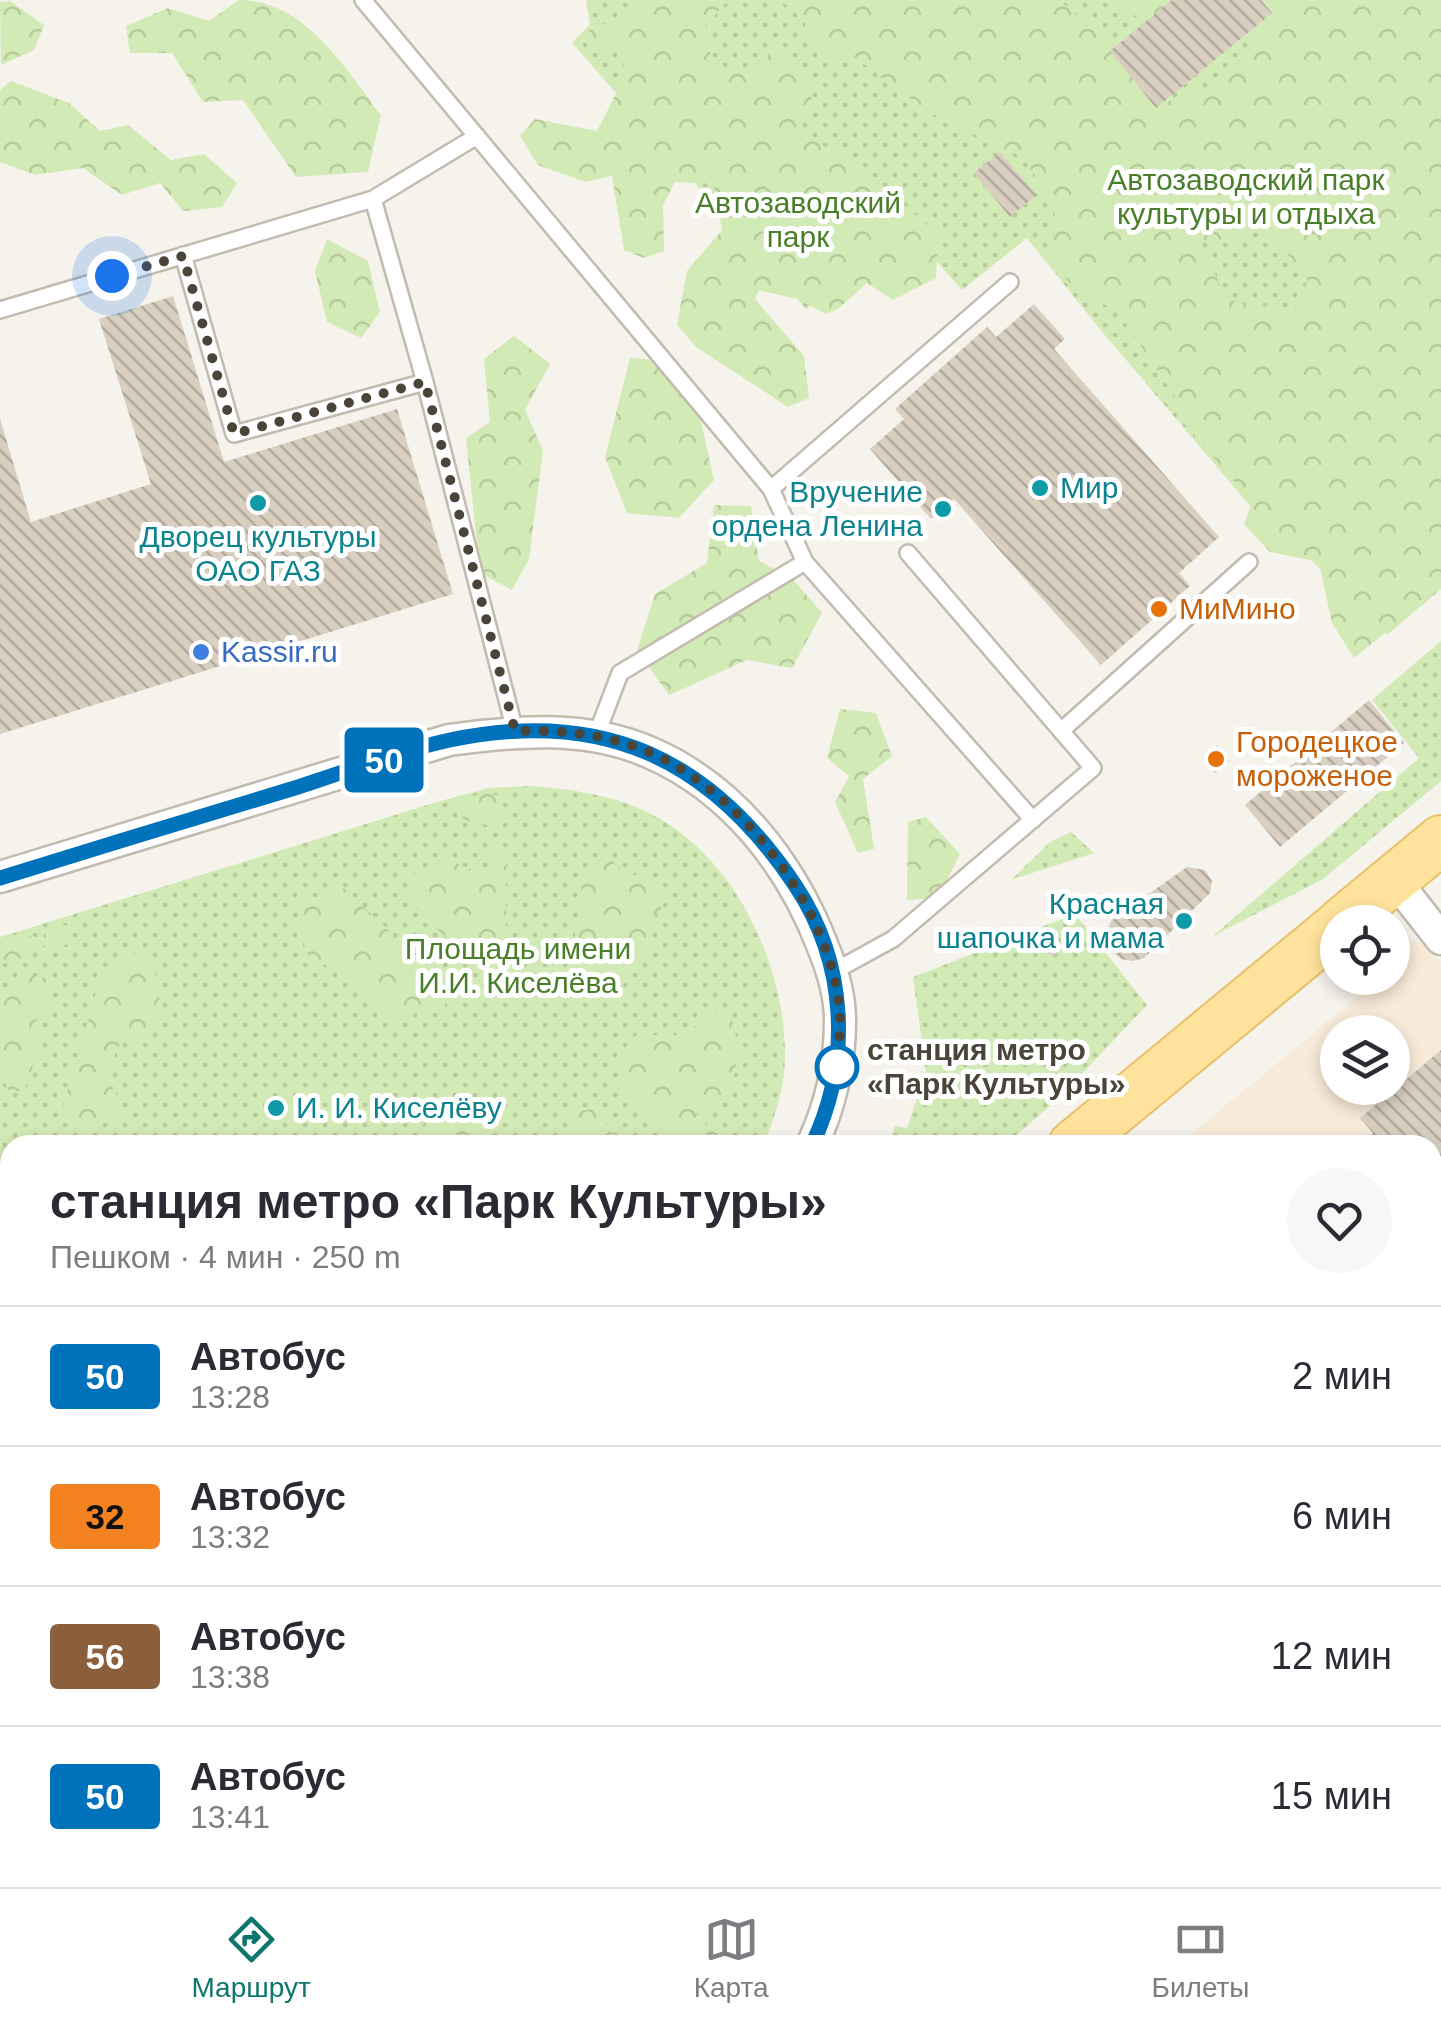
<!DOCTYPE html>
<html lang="ru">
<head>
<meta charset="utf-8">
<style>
	:root { --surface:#fff; --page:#f7f7f7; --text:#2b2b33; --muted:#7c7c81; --line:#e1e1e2; --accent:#0f766e }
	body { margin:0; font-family:Helvetica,sans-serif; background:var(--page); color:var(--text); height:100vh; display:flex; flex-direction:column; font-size:38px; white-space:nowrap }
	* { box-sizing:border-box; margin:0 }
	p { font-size:32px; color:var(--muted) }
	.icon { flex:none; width:55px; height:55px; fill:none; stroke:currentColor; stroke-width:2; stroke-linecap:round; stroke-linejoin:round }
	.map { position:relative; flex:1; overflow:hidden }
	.drawer { position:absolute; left:0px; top:1135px; width:1442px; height:752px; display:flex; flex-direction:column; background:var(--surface); border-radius:30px 30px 0 0; box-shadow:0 5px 15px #0003 }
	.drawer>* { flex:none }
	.badge { padding:0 20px; border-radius:8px; font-size:35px; line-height:65px }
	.tools { position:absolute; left:1320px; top:905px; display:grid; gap:20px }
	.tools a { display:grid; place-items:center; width:90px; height:90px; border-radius:50%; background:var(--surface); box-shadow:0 5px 15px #0003; font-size:50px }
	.you { position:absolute; width:50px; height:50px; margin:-25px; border:8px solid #fff; border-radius:50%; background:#1a73e8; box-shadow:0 0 0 15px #1a73e833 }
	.map>.badge { position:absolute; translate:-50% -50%; box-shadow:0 0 0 5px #fff }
	.round { display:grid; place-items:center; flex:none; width:105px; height:105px; border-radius:52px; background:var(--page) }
	.summary { display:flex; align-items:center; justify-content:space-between; height:170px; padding:0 50px }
	h1 { font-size:48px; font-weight:600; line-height:75px }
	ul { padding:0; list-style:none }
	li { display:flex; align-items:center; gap:30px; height:140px; padding:0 50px; border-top:2px solid var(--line) }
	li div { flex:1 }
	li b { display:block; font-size:38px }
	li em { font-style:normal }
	li .badge { min-width:110px; font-weight:700; text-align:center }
	.tab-bar { display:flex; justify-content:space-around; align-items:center; height:140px; border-top:2px solid var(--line); background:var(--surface); font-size:28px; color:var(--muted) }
	.tab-bar a { display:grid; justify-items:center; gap:5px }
	.tab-bar .selected { color:var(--accent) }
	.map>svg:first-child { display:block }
</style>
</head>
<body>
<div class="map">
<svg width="1441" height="1887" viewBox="0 0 1441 1887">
	<defs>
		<pattern id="grass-dots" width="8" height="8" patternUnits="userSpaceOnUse" patternTransform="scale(2.5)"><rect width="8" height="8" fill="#d2eab5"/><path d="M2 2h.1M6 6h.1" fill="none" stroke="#b6ca9c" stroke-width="1.8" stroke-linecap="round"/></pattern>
		<pattern id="forest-crowns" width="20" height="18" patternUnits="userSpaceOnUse" patternTransform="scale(2.5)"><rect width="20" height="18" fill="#d2eab5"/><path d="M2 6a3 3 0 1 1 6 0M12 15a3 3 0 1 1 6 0" fill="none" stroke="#b6ca9c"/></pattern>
		<pattern id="building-back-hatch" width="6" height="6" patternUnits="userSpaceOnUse" patternTransform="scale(2.5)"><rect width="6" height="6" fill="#d8cfc1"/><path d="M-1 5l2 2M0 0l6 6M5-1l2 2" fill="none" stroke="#b1aa9e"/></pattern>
	</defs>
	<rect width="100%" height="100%" fill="#f6f3ec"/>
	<!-- residential -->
	<path fill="#eae5da" d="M1441,1258V1731L1432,1738V1267Z"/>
	<!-- commercial -->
	<path fill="#f7ead8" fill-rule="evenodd" d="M1404,939L1425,944L1441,963V1202L1433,1209L1432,1145H1178L1361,994L1362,978H1392L1393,941ZM1338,1032H1392V1088H1338Z
		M723,1878H1110L1118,1887H729Z"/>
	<!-- grass -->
	<path fill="url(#grass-dots)" d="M586,0H1441V589L1387,635L1283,532L1262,520L1099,328L1027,238L962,290L905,226L806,309L572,43L590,24Z
		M1441,641V781L1323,879L1213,936L1419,758L1372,700Z
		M528,786C569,789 610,794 647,812C734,854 785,963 785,1056C785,1087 775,1116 764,1145H10V1447L0,1444V937L437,802L488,788Z
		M1071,832L1094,853L1011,880L1050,842Z
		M1075,914L1147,1005L1061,1096L1005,1145H890L895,1126L907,1128L926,1072L913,977Z"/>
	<!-- forest -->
	<path fill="url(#forest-crowns)" fill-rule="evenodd" d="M239,0C305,0 345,68 381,115L368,172L296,177L243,100L203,102L172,53H130L126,26L168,8L209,21Z
		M629,0H728L705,27L712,60L734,72L759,63L778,47L807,84L814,105L794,130L860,165L938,235L936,278L893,300L867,283L838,309L826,314L797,299L759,290L755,299L804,356L809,398L788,407L696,347L677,325L687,271L722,230L714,184L675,182L663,205L664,251L644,258L624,250L612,176L585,182L538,165L520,136L535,119L597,131L625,76L622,53L587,46L590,25L625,22Z
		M780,0H1059L1089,25L1165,103L1207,87L1249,45L1247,22C1210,22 1138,34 1115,0H1441V587L1354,658L1332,623L1319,562L1270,552L1244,524L1252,502L1176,414L1181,405L1118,312L1074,288L1052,261L1055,209L1024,158L930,113L850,54L841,63L800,36L807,22ZM1263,224L1308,280L1293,311L1226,300L1215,273L1188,245L1236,237Z
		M10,1L44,25L34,50L1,65L0,2Z
		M11,81L69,103L100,131L128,125L171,160L204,154L237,183L222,207L183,211L160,183L122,195L83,168L35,175L0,162V90Z
		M327,239L368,261L380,312L361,338L327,322L315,271Z
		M514,336L550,364L525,410L543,450L529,559L512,590L480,573L466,438L490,422L484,359Z
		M630,358L658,360L700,417L714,480L679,518L627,513L605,457Z
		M714,505L751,506L759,561L791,577L822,613L792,668L747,660L669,695L637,650L655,594L707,563Z
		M840,709L876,713L892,756L863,779L874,849L858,853L835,802L849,776L827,758Z
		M485,791L503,798L501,816L487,825L463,820L462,802Z
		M926,817L960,854L938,898L907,900L908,822Z
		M491,849L506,855V935L499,956L469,961L405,896L410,876L444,858L487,876Z
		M607,855L627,877L643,873L662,896L661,910L648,922L651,951L623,985L602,989L595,972L579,970L573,948L584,871Z
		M343,888L448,985L445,1007L396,1018L346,974L309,958L296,921L303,901Z
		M60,923L75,930L60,952L42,945L24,957L0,965V940L18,934L40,938Z
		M137,953L153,958L162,1017L141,1039L121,1042L106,1073L123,1109L113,1121L77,1130L61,1114L103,968Z
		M34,975L55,981L50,1009L35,1022L42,1042L24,1090L10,1093L0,1074V993L10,991Z
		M711,1012L732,1019L738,1046L732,1095L695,1114L714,1132L715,1145H685L618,1089L619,1055L639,1032C674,1039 686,1038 711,1012Z
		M473,1106L488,1120L487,1145H422L426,1122Z
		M595,1108L621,1145H568L570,1114Z"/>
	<!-- building -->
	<path fill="url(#building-back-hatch)" d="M1172,0H1261L1272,13L1156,108L1110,51Z
		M1000,152L1036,195L1010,217L974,173Z
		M173,296L224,462L397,409L453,594L0,734V419L31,522L151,484L99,319Z
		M1034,304L1065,339L1054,349L1219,537L1179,573L1190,586L1101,665L954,499L931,519L870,449L904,419L895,409L987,327L996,337Z
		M1369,700L1404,743L1280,847L1245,805Z
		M1217,746L1229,761L1215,773L1203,758Z
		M1187,867L1205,870L1212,881L1210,893L1144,958L1133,961L1121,959L1112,951L1107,941V929L1112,920Z
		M1049,935L1060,938L1062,948L1053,956L1043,952L1041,942Z
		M1441,1050V1167L1432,1174V1145H1359L1373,1133L1360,1118Z
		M1432,1506L1441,1516V1619L1432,1609Z
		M878,1878H967L975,1887H885Z
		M1137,1878H1225L1228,1881L1221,1887H1145Z"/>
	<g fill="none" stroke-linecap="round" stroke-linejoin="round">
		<!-- service casing -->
		<g stroke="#c2bbae" stroke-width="20">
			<path id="service" d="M363,0L771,489L805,562L1033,820
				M373,199L425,382
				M183,255L234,434L425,382L515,731
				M0,310L373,199L477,136
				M771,489L1010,282
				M1061,731L1249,562
				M596,736L620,673L805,562
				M833,972L893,939L1093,768L908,553
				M1432,1740L1441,1732
				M1256,1887L1267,1878"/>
		</g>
		<!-- minor casing -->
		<g stroke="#c2bbae" stroke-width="35">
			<path id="minor" d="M0,877L449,740C517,731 586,724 651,753C733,789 791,864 823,947C832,969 840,995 840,1020C840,1063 830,1107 812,1145
				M1394,879L1441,939
				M1432,1234L1441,1226
				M665,1887L676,1878"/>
		</g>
		<!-- secondary casing -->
		<g stroke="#d6c79b" stroke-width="48">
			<path id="secondary" d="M628,1878L635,1887"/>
		</g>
		<!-- primary casing -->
		<g stroke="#e6c16a" stroke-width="52">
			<path id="primary" d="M1342,922L1441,840
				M1073,1145L1338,926
				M0,1477L10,1479
				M0,1540L10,1543
				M317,1878L323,1887
				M520,1887L525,1878"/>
		</g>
		<!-- service -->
		<use href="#service" stroke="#fff" stroke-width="15"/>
		<!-- minor -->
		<use href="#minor" stroke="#fff" stroke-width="30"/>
		<!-- secondary -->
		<use href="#secondary" stroke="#fff3cd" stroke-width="42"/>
		<!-- primary -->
		<use href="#primary" stroke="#ffe39c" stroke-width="48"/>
		<!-- tram -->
		<path stroke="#9a9a9a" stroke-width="2.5" d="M0,1256L10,1268
			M0,1286L10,1298
			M417,1878L420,1887
			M435,1878L438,1887"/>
	</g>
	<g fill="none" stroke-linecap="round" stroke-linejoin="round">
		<!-- line casing -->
		<g stroke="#fff" stroke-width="22">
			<path id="line" d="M0,878C99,847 199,817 298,787C348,771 399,751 450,740C602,708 710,758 795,885C847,963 852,1061 812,1145"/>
		</g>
		<!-- line -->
		<use href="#line" stroke="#0072bc" stroke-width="15"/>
		<!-- walk -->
		<path stroke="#4b4439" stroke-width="10" stroke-dasharray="0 18" d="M112,276L183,256L234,434L425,382L515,731C560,730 610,734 651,753C744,794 835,914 840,1017C841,1032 837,1057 837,1067"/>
	</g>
	<!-- markers -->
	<g fill="#0f9aa8" stroke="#fff" stroke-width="4">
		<circle cx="1040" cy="488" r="10"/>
		<circle cx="258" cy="503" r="10"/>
		<circle cx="943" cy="509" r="10"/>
		<circle cx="1184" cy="921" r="10"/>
		<circle cx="276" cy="1108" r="10"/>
	</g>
	<g fill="#e8710a" stroke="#fff" stroke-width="4">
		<circle cx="1159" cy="609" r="10"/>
		<circle cx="1216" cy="759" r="10"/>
	</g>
	<circle fill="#3f7fe0" stroke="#fff" stroke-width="4" cx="201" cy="652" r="10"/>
	<circle fill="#fff" stroke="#0072bc" stroke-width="5" cx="837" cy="1067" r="20"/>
	<g text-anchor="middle" stroke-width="10" stroke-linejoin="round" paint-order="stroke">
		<!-- park labels -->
		<g font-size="30" fill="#4a7f2a" stroke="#fff">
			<text x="1246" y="190">Автозаводский парк<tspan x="1246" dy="34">культуры и отдыха</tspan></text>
			<text x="798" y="213">Автозаводский<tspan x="798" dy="34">парк</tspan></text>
			<text x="518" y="959">Площадь имени<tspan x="518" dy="34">И.И. Киселёва</tspan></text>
		</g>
		<!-- culture labels -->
		<g font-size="30" fill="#0d838f" stroke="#fff" text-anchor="start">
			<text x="1060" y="498">Мир</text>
			<text x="923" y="502" text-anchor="end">Вручение<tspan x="923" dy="34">ордена Ленина</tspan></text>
			<text x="258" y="547" text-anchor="middle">Дворец культуры<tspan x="258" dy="34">ОАО ГАЗ</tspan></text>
			<text x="1164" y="914" text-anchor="end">Красная<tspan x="1164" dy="34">шапочка и мама</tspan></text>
			<text x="296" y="1118">И. И. Киселёву</text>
		</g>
		<!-- food labels -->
		<g font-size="30" fill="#c56008" stroke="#fff" text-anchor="start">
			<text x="1179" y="619">МиМино</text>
			<text x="1236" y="752">Городецкое<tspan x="1236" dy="34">мороженое</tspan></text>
		</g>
		<!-- shop labels -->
		<g font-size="30" fill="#366cbe" stroke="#fff" text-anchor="start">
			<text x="221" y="662">Kassir.ru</text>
		</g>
		<!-- stop labels -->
		<g font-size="30" font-weight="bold" fill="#4b4439" stroke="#fff" text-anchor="start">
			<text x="867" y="1060">станция метро<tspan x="867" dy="34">«Парк Культуры»</tspan></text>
		</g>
	</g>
</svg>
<div class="tools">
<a><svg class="icon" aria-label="locate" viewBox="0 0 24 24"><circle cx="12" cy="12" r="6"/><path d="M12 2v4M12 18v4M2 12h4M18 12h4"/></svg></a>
<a><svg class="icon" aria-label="layers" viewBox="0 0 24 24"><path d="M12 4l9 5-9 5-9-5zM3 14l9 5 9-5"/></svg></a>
</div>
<div class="you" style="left:112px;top:276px"></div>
<b class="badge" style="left:384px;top:760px;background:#0072bc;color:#fff">50</b>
<section class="drawer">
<div class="summary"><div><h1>станция метро «Парк Культуры»</h1><p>Пешком · 4 мин · 250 m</p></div><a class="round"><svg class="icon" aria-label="heart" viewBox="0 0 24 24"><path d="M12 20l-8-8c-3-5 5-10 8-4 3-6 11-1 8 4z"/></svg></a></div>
<ul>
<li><span class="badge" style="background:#0072bc;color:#fff">50</span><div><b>Автобус</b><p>13:28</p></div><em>2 мин</em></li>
<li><span class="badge" style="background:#f58220;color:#111">32</span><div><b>Автобус</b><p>13:32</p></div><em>6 мин</em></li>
<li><span class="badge" style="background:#8b5e3c;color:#fff">56</span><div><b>Автобус</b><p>13:38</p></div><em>12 мин</em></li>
<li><span class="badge" style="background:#0072bc;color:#fff">50</span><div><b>Автобус</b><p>13:41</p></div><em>15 мин</em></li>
</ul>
</section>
</div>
<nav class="tab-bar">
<a class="selected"><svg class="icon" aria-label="directions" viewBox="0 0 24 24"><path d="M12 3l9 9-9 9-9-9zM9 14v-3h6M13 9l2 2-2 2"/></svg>Маршрут</a>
<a><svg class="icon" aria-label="map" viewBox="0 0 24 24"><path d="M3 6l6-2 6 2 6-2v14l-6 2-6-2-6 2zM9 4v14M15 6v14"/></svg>Карта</a>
<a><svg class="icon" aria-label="tickets" viewBox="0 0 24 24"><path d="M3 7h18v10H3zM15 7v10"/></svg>Билеты</a>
</nav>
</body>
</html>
